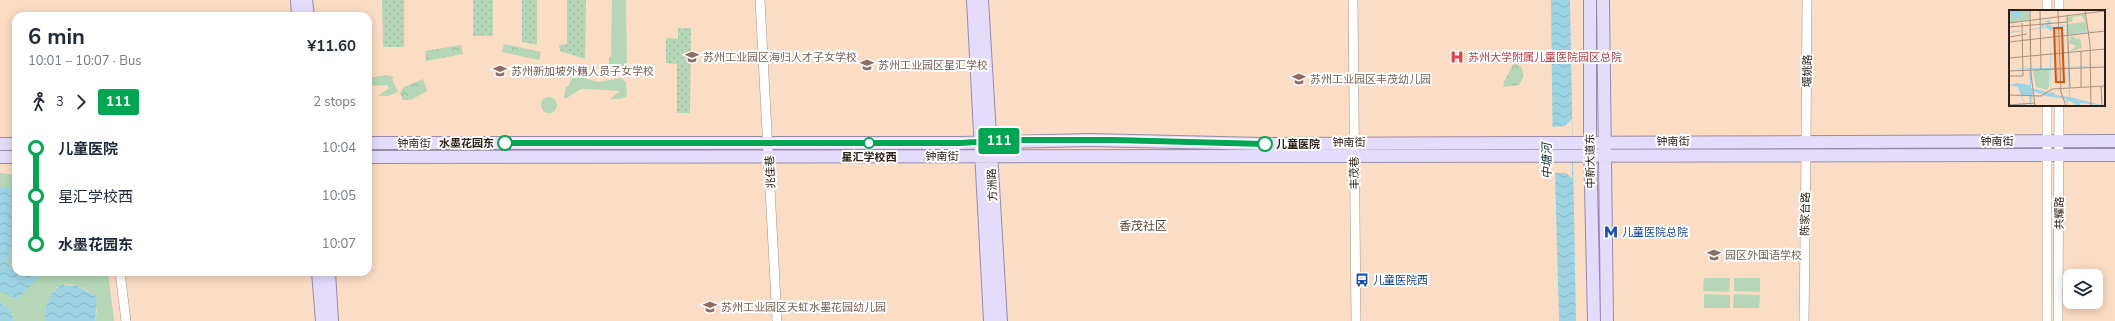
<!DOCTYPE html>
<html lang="en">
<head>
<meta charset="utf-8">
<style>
	:root { --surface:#fff; --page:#f2f2f3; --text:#1f2937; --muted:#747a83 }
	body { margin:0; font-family:"Nunito Sans","Noto Sans SC",sans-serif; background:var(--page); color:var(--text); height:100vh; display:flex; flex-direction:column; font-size:15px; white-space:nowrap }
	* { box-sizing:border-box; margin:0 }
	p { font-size:13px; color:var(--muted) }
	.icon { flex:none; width:22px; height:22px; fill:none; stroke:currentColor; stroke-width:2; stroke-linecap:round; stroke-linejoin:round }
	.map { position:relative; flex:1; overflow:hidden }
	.panel { position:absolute; left:12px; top:12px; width:360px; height:264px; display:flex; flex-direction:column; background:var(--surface); border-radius:12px; box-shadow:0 2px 10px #0003 }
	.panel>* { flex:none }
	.badge { padding:0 8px; border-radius:3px; font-size:14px; line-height:26px }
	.tools { position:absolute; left:2063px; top:269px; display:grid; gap:8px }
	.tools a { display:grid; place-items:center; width:40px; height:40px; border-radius:8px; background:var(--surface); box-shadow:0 2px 10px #0003; font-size:20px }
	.map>.badge { position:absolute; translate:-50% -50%; box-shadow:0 0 0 2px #fff }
	.legs { display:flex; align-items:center; gap:6px; height:44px; padding:0 16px; font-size:13px }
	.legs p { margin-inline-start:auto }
	.summary { display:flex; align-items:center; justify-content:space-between; height:68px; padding:0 16px }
	h1 { font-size:22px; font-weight:700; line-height:30px }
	ul { padding:0 16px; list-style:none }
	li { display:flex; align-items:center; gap:14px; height:48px; font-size:15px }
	li i { display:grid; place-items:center; width:6px; height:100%; margin:0 5px; background:currentColor }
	li i::after { content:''; width:10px; height:10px; margin:-5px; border:3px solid; border-radius:50%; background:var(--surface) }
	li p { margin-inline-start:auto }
	li:first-child i { background:linear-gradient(#0000 50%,currentColor 0) }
	li:last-child i { background:linear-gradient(currentColor 50%,#0000 0) }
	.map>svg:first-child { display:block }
</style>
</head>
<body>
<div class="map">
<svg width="2115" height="321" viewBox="0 0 2115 321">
	<defs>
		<pattern id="forest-crowns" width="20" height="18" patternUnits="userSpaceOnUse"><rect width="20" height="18" fill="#b5d7b7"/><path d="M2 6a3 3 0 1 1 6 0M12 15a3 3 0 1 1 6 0" fill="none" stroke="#9cb89d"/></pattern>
		<pattern id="garden-dots" width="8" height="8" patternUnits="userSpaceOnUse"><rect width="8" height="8" fill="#b5d7b7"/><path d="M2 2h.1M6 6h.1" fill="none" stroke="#9cb89d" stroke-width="1.8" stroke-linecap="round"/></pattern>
		<pattern id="water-waves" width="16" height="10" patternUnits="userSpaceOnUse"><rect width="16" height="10" fill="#9dd4e4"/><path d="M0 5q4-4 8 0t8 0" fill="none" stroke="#87b6c3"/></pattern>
	</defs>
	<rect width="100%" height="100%" fill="#fbdcc4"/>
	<!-- grass -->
	<path fill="#b5d7b7" d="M612,0H626L627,67L622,73H609V57H611Z
		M570,74L599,82L621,78L626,82L627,96L621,99H610L620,91L586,89H581L565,99L564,96L566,86L568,87L572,78L567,77Z
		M386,75L394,77L392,79L398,92L388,96H378L389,88L387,85L368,86V78Z
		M541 105a8 8 0 1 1 16 0a8 8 0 1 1-16 0Z
		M0,173L16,175V272H108L114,321H95C96,316 98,308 96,303C93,295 89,291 82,288C55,275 46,299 45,321H14L9,308L0,302Z
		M1704,278H1730L1729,292L1703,291Z
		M1734,278H1760V292L1734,291Z
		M1704,294L1730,295V308H1704Z
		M1734,294L1760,295L1759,308H1733Z"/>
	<!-- forest -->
	<path fill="url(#forest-crowns)" d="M504,44L541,52L539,60L502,52Z
		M461,45L463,54L426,61L425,51Z
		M1514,63C1525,66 1525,77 1519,85L1503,87L1504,82Z
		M423,79L427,91L411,100H403L400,93L404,87Z"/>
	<!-- garden -->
	<path fill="url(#garden-dots)" d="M382,0H404V47H383Z
		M473,0H493V36H473Z
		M522,0H537V45L522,42Z
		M567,0H586L585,59L560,51L559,45L567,44Z
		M678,28H691L690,113H677V64L666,63V38L678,39Z"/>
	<!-- water -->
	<path fill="url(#water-waves)" d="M1551,0H1570L1576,321H1559L1555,173L1553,170Z
		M16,187V228L7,263L12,269H16V272H44L17,299L0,291V188Z
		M62,285L77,286L96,296L97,301L95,321H45C45,306 48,293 62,285Z
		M0,302L10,309L14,321H0Z"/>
	<!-- pier -->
	<path fill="#fbdcc4" d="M1572,119V178L1566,173H1553L1552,127L1565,126Z"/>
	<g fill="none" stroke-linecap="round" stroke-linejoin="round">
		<!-- minor casing -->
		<g stroke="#b0937c" stroke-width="10">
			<path id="minor" d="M760,0L777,321
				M1353,0L1356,321
				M2047,11V0
				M2059,11V0
				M1806,141L1807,0
				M120,272L126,321
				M1804,321L1806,155
				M2047,321V105
				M2058,321L2059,105"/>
		</g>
		<!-- major casing -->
		<g stroke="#988baa" stroke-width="14">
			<path id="major" d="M297,0L298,16
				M306,0L308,16
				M973,0L990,321
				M982,0L1001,321
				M1590,0V141L1594,321
				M1603,0L1607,321
				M368,143H960L1090,140L1263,144L2115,141
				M0,144H16
				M0,157H16
				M368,157L2115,155
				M318,272L322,321
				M329,272L332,321"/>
		</g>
		<!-- minor -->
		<use href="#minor" stroke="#fff" stroke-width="9"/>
		<!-- major -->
		<use href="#major" stroke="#e4dcfb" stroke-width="12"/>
	</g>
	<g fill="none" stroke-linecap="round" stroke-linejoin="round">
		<!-- line-1 casing -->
		<g stroke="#fff" stroke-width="9">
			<path id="line-1" d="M505,143H960L1010,140H1114L1265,144"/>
		</g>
		<!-- line-1 -->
		<use href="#line-1" stroke="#00a651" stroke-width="6"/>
	</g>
	<!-- icons -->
	<defs>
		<g id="school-bare" transform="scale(1.08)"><path d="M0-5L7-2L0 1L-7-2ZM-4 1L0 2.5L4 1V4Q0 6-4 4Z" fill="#8d6e63" stroke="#fff" stroke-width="2.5" paint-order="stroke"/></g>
		<g id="hospital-bare" transform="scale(1.08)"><path d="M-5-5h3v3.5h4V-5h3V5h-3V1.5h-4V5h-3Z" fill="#e0444e" stroke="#fff" stroke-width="2.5" paint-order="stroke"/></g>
		<g id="metro-bare" transform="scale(1.08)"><path d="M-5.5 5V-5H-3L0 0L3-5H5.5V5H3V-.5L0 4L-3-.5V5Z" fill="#1a4fb4" stroke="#fff" stroke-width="2.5" paint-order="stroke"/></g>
		<g id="bus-bare" transform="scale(1.08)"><path d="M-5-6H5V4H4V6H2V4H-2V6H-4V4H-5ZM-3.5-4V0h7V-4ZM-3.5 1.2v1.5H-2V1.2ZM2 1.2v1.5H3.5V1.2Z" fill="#1a4fb4" stroke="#fff" stroke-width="2.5" paint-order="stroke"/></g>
	</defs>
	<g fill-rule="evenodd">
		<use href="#school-bare" x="692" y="57"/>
		<use href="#hospital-bare" x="1457" y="57"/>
		<use href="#school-bare" x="867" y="65"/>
		<use href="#school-bare" x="500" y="71"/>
		<use href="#school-bare" x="1299" y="79"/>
		<use href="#metro-bare" x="1611" y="232"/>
		<use href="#school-bare" x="1714" y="255"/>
		<use href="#bus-bare" x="1362" y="280"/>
		<use href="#school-bare" x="710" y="307"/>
	</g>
	<!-- markers -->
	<g fill="#fff" stroke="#00a651" stroke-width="2">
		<circle cx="505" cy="143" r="7"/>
		<circle cx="869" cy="143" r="5"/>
		<circle cx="1265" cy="144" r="7"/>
	</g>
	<g text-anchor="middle" stroke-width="4" stroke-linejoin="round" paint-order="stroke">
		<!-- education labels -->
		<g font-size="11" fill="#785e54" stroke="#fff" text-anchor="start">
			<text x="703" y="61">苏州工业园区海归人才子女学校</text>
			<text x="878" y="69">苏州工业园区星汇学校</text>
			<text x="511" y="75">苏州新加坡外籍人员子女学校</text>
			<text x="1310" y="83">苏州工业园区丰茂幼儿园</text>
			<text x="1725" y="259">园区外国语学校</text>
			<text x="721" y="311">苏州工业园区天虹水墨花园幼儿园</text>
		</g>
		<!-- health labels -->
		<g font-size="11" fill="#be3a42" stroke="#fff" text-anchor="start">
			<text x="1468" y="61">苏州大学附属儿童医院园区总院</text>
		</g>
		<!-- street labels -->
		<g font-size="11" fill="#2c2118" stroke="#fff">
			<text transform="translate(1807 71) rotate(-89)" y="4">堰姚路</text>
			<text x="1673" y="145">钟南街</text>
			<text x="1997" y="145">钟南街</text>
			<text x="1349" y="146">钟南街</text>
			<text x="414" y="147">钟南街</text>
			<text x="942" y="160">钟南街</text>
			<text transform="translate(1590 161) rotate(-91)" y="4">中新大道东</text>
			<text transform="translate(770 172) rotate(-93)" y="4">兆佳巷</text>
			<text transform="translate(1354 173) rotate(-91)" y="4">丰茂巷</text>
			<text transform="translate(992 185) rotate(-93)" y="4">方洲路</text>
			<text transform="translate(2059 213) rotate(-90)" y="4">共耀路</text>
			<text transform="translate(1805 214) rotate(-89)" y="4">陈家台路</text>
		</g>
		<!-- stop labels -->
		<g font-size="11" font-weight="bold" fill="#2c2118" stroke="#fff" text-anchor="end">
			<text x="494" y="147">水墨花园东</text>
			<text x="1276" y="148" text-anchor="start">儿童医院</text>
			<text x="869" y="161" text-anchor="middle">星汇学校西</text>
		</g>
		<!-- transit labels -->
		<g font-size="11" fill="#164399" stroke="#fff" text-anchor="start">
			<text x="1622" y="236">儿童医院总院</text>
			<text x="1373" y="284">儿童医院西</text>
		</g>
		<!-- water labels -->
		<g font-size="12" font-style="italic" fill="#143037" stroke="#fff">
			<text transform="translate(1547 161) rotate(-91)" y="4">中塘河</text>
		</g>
		<!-- neighbourhood labels -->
		<g font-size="12" fill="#5d4430" stroke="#fff">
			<text x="1143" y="230">香茂社区</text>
		</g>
	</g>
	<!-- overview -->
	<g transform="translate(2009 10)">
		<rect width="96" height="96" fill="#fbdcc4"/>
		<path d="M76,4L78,21L59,24V14L76,12L73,6L64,7L63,12H59V7ZM70,24L73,38L60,42L67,36L60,33L62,25L68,29L71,28ZM24,60H40V77L38,80L27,77Z" fill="#b5d7b7"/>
		<path d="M0,0H20V10L0,13Z" fill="#b5d7b7"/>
		<path d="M2,0L13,1L12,6L5,9L4,21L20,20V0L21,19L34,18L37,16L36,14L33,18L32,14H39L40,16V13L35,11L40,10V0V11L43,12L41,13V15L45,17L58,15L57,0L58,24L96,19L58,25L60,57L96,55L60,58L61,87L96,96L72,93L69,96L59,90L58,96L57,89L37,86L24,81L22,95H29L30,96H21L20,86H13L17,96L0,95L16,94L12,86H0L12,85L9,77L0,75L8,73L21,75L20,59H0L21,58L20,20L0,23L4,21V11H1L8,7H4ZM57,16L59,57L42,58L41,21ZM38,18L41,20V58H21V20ZM59,58L60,87L47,85L42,81V59ZM22,59H41L42,83L22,78Z" fill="#9dd4e4" fill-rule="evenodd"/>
		<path fill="none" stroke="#a8917f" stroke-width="1" d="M21,0L22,64L26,96M31,0L32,60M49,0L52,82L57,96M76,0L81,34L82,96M58,5L61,78M0,13L96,1M13,13L14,66M0,17L58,12M0,27L18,24M0,32L96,21M72,41V77M0,48L96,39M0,61L96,57M0,66H14M92,76L93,96M0,85L32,86L43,79L96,76M0,95L26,93"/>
		<path fill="#d5530d" fill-opacity="0.15" stroke="#d5530d" stroke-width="2" d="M45,18H53L55,72H47Z"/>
		<rect width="96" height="96" fill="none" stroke="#2c2118" stroke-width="2"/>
	</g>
</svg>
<div class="tools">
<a><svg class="icon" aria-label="layers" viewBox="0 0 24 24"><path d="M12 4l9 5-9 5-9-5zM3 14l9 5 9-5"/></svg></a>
</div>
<b class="badge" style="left:999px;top:141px;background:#00a651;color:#fff">111</b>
<section class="panel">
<div class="summary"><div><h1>6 min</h1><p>10:01 – 10:07 · Bus</p></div><b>¥11.60</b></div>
<div class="legs"><svg class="icon" aria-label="walk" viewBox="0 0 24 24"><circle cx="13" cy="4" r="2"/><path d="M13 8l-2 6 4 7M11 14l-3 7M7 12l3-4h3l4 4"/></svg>3<svg class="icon" aria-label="forward" viewBox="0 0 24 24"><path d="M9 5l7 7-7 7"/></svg><b class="badge" style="background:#00a651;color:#fff">111</b><p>2 stops</p></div>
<ul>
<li><i style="color:#00a651"></i><b>儿童医院</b><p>10:04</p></li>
<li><i style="color:#00a651"></i><span>星汇学校西</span><p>10:05</p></li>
<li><i style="color:#00a651"></i><b>水墨花园东</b><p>10:07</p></li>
</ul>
</section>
</div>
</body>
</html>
